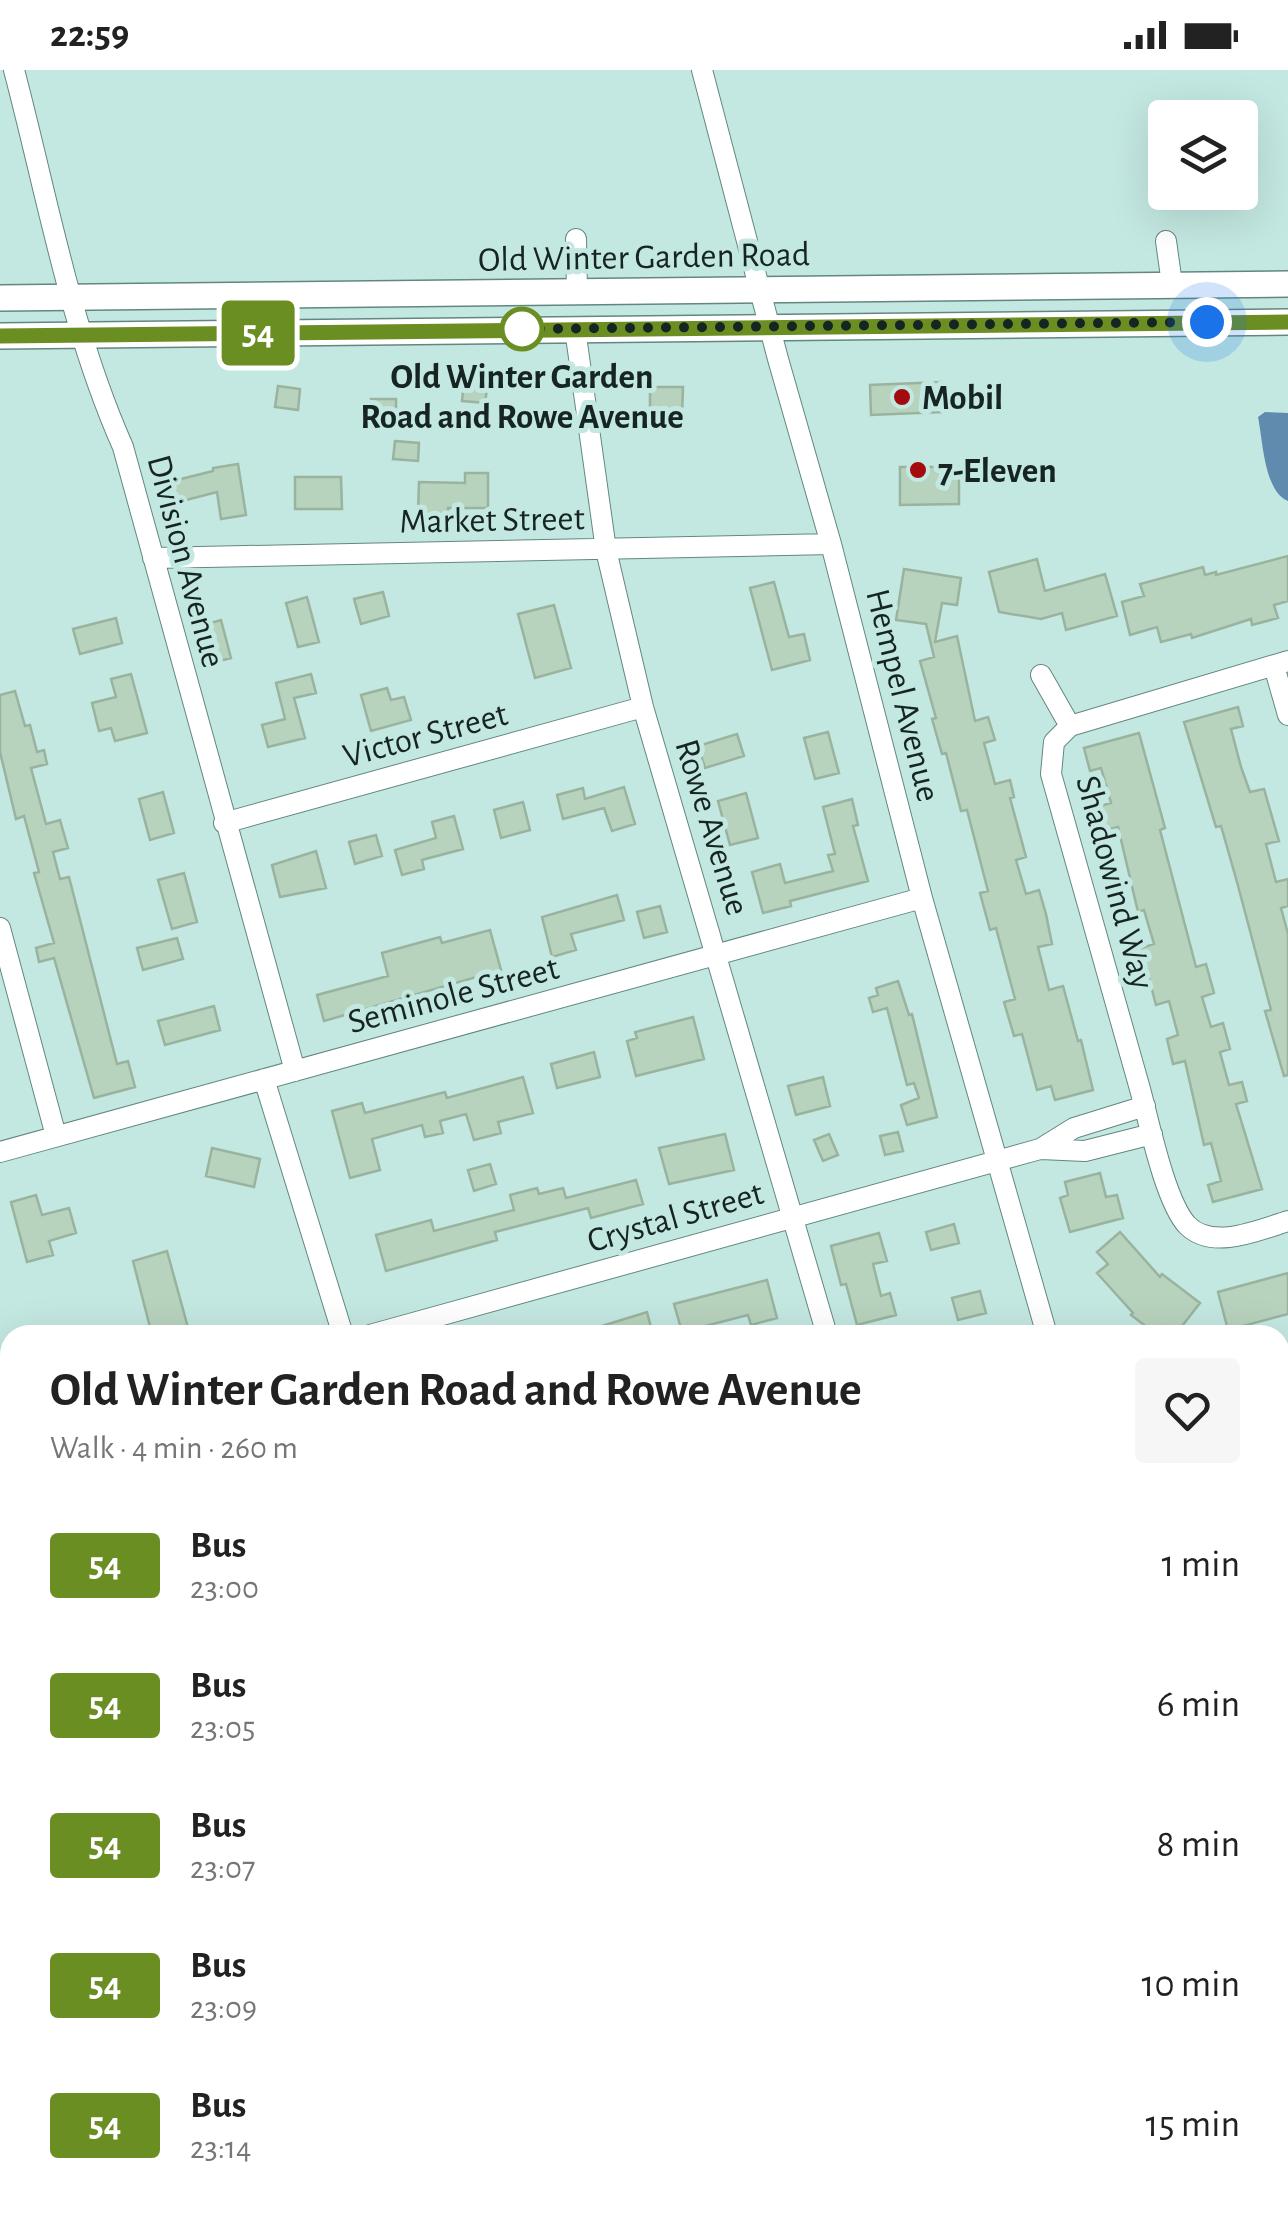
<!DOCTYPE html>
<html lang="en">
<head>
<meta charset="utf-8">
<style>
	:root { --surface:#fff; --page:#f6f6f6; --text:#222; --muted:#767676 }
	body { margin:0; font-family:"Alegreya Sans",sans-serif; background:var(--page); color:var(--text); height:100vh; display:flex; flex-direction:column; font-size:38px; white-space:nowrap }
	* { box-sizing:border-box; margin:0 }
	p { font-size:32px; color:var(--muted) }
	.icon { flex:none; width:55px; height:55px; fill:none; stroke:currentColor; stroke-width:2; stroke-linecap:round; stroke-linejoin:round }
	.map { position:relative; flex:1; overflow:hidden }
	.details { position:absolute; left:0px; top:1255px; width:1290px; height:892px; display:flex; flex-direction:column; background:var(--surface); border-radius:30px 30px 0 0; box-shadow:0 10px 40px #0002 }
	.details>* { flex:none }
	.badge { padding:0 20px; border-radius:8px; font-size:35px; line-height:65px }
	.fabs { position:absolute; left:1148px; top:30px; display:grid; gap:20px }
	.fabs a { display:grid; place-items:center; width:110px; height:110px; border-radius:10px; background:var(--surface); box-shadow:0 10px 40px #0002; font-size:50px }
	.you { position:absolute; width:50px; height:50px; margin:-25px; border:8px solid #fff; border-radius:50%; background:#1a73e8; box-shadow:0 0 0 15px #1a73e833 }
	.map>.badge { position:absolute; translate:-50% -50%; box-shadow:0 0 0 5px #fff }
	.round { display:grid; place-items:center; flex:none; width:105px; height:105px; border-radius:10px; background:var(--page) }
	.summary { display:flex; align-items:center; justify-content:space-between; height:170px; padding:0 50px }
	h1 { font-size:48px; font-weight:600; line-height:75px }
	ul { padding:0; list-style:none }
	li { display:flex; align-items:center; gap:30px; height:140px; padding:0 50px }
	li div { flex:1 }
	li b { display:block; font-size:38px }
	li em { font-style:normal }
	li .badge { min-width:110px; font-weight:700; text-align:center }
	.status { display:flex; justify-content:space-between; align-items:center; height:70px; padding:0 50px; background:var(--surface); direction:ltr }
	.status svg { height:28px; fill:currentColor }
	.map>svg:first-child { display:block }
</style>
</head>
<body>
<div class="status"><b>22:59</b><svg viewBox="0 0 49 12"><path d="M0 12V9h3v3zM5 12V6h3v6zM10 12V3h3v9zM15 12V0h3v12zM26 1h20v11H26zM47 4h2v5h-2z"/></svg></div>
<div class="map">
<svg width="1288" height="2147" viewBox="0 0 1288 2147">
	<rect width="100%" height="100%" fill="#c3e8e1"/>
	<!-- water -->
	<path fill="#618bae" d="M1265,342L1288,343V431C1264,421 1263,371 1258,347Z"/>
	<!-- building -->
	<path fill="#b7d2bd" stroke="#99b39f" stroke-width="2.5" d="M465,301L489,304L485,333L462,331Z
		M941,312L942,342L871,345L870,315Z
		M278,316L300,319L298,340L275,337Z
		M650,317H683L682,345H650Z
		M371,329H396V347H372Z
		M395,371L419,373L418,391L393,389Z
		M238,394L246,445L221,449L217,422L167,435L161,414L213,401V398Z
		M900,397H959V434L900,435Z
		M465,403H488V438H448V443H418L419,412L465,413Z
		M295,407H341L342,439H295Z
		M1288,486V531L1274,535L1278,548L1252,555L1251,549L1192,568L1191,564L1161,572L1157,557L1130,565L1122,532L1144,526L1140,514L1203,497L1205,505L1216,502V505Z
		M1037,489L1045,521L1105,504L1117,546L1066,560L1062,543L1041,549L999,542L989,502Z
		M904,499L961,508L957,535L942,533L935,572L957,566L975,651L988,647L995,670L984,673L995,714L1010,710L1014,727L1010,728L1026,787L1016,790L1026,824L1039,820L1046,844L1052,874L1038,877L1049,920L1063,916L1078,971L1081,970L1093,1020L1055,1030L1051,1016L1037,1020L1022,964L1014,966L1004,932L1015,929L996,858L990,860L980,823L988,821L967,740L961,741L946,683L942,684L932,649L936,648L920,591L934,587L926,554L896,550Z
		M774,512L789,567L804,564L810,590L772,600L750,518Z
		M383,522L389,546L361,554L354,529Z
		M307,527L319,572L298,577L286,533Z
		M554,535L571,598L535,608L518,544Z
		M116,548L122,573L80,584L73,559Z
		M221,550L231,588L207,594L197,557Z
		M131,604L147,663L115,671L111,658L99,661L92,633L116,627L111,609Z
		M311,604L316,623L294,628L305,668L268,677L262,655L285,649L276,613Z
		M387,618L391,630L404,627L411,650L371,661L361,625Z
		M15,621L25,656L30,655L37,682L44,680L47,694L31,698L46,754L60,750L68,778L53,782L60,809L69,807L117,994L128,991L135,1017L94,1028L54,888L39,892L36,878L54,873L34,803L39,802L24,746L16,749L0,682V625Z
		M1238,637L1243,656L1231,659L1241,697L1250,722L1264,719L1279,771L1266,774L1276,812L1288,809V836L1281,838L1288,864V1005L1284,1006L1265,941L1271,940L1237,812L1221,756L1216,757L1184,652Z
		M828,662L839,703L815,709L804,668Z
		M1139,663L1165,758L1160,760L1196,897L1206,894L1214,923L1202,927L1211,957L1223,953L1230,979L1220,982L1229,1015L1242,1012L1247,1031L1236,1034L1262,1119L1213,1132L1208,1115L1221,1111L1211,1073L1204,1075L1185,991L1173,994L1167,969L1178,965L1169,931L1156,935L1141,878L1154,874L1144,840L1138,842L1118,757L1106,760L1100,736L1111,733L1101,698L1090,701L1084,678Z
		M737,664L744,686L705,698L698,676Z
		M624,717L635,754L612,761L604,738L563,749L557,725L583,718L585,729Z
		M163,722L174,763L150,770L139,729Z
		M746,723L758,768L730,775L718,731Z
		M852,729L858,755L853,756L868,811L790,831L791,836L763,843L752,802L780,794L785,813L833,801L828,785L835,784L823,737Z
		M523,732L530,760L501,768L494,740Z
		M454,746L463,779L422,790L424,799L402,805L395,780L436,768L432,752Z
		M376,765L382,786L355,794L349,772Z
		M316,781L326,818L280,827L272,795Z
		M184,803L197,852L172,859L158,810Z
		M617,825L624,850L571,864L576,880L552,887L542,847Z
		M660,836L667,862L644,868L637,842Z
		M490,860L501,900L324,951L317,925L388,906L382,883L440,867L442,873Z
		M177,868L183,889L143,900L137,878Z
		M898,911L909,945L912,944L937,1047L907,1055L901,1035L919,1028L914,1013L907,1015L887,938L873,942L869,928L878,925L876,918Z
		M214,936L220,960L165,975L158,951Z
		M693,947L704,989L636,1006L627,971L637,968L635,962Z
		M594,982L600,1007L557,1018L551,994Z
		M523,1007L533,1043L498,1052L501,1063L474,1070L466,1044L440,1051L443,1063L425,1067L422,1055L372,1069L380,1100L350,1108L332,1041L362,1033L365,1043L445,1022L447,1028Z
		M823,1007L830,1036L796,1045L788,1016Z
		M898,1062L903,1081L885,1085L880,1066Z
		M725,1064L734,1100L669,1114L659,1078Z
		M829,1064L838,1085L823,1091L814,1070Z
		M212,1078L260,1089L254,1117L206,1106Z
		M490,1094L496,1114L474,1121L468,1100Z
		M1100,1103L1106,1127L1117,1125L1123,1148L1070,1162L1060,1128L1068,1125L1065,1112Z
		M636,1110L643,1134L591,1148L588,1138L495,1162L497,1170L386,1201L376,1165L431,1150L434,1161L514,1140L510,1125L537,1118L539,1124L563,1118L566,1128Z
		M36,1125L42,1145L69,1138L76,1163L49,1171L53,1185L27,1192L11,1132Z
		M954,1154L959,1173L931,1180L926,1162Z
		M1120,1162L1160,1207L1162,1204L1200,1233L1175,1265L1163,1256L1157,1265L1131,1245L1133,1243L1097,1203L1108,1194L1097,1182Z
		M879,1163L887,1191L873,1194L881,1226L890,1223L896,1245L857,1255L846,1214L841,1215L831,1176Z
		M167,1181L190,1265H152L133,1191Z
		M1288,1203V1244L1228,1260L1218,1222Z
		M767,1210L777,1248L751,1255L748,1245L682,1262L674,1234Z
		M980,1221L986,1243L958,1250L952,1228Z
		M647,1242L653,1265H589V1260Z"/>
	<g fill="none" stroke-linecap="round" stroke-linejoin="round">
		<!-- minor casing -->
		<g stroke="#638780" stroke-width="22">
			<path id="minor" d="M14,0C47,125 70,258 123,377L295,1001
				M702,0L778,289L831,474L922,828L1047,1265
				M576,169L577,222
				M1166,171L1172,214
				M575,259L606,480L643,637L827,1265
				M153,488L831,474
				M1288,591L1070,656L1054,672L1051,704C1081,809 1110,914 1140,1019C1149,1052 1165,1131 1187,1155C1212,1181 1259,1160 1288,1151
				M1274,596L1288,645
				M1041,605L1070,656
				M224,753L643,637
				M0,858L56,1066
				M264,1009L343,1265
				M1041,1079L1085,1081L1152,1064
				M0,1082L922,828
				M370,1265L1040,1079L1074,1058L1145,1036
				M0,1369L10,1366
				M1280,2103L1288,2132
				M990,2138L992,2147
				M214,2147L247,2138"/>
		</g>
		<!-- major casing -->
		<g stroke="#638780" stroke-width="28">
			<path id="major" d="M0,228L1288,214
				M0,266L1288,252"/>
		</g>
		<!-- minor -->
		<use href="#minor" stroke="#fff" stroke-width="20"/>
		<!-- major -->
		<use href="#major" stroke="#fff" stroke-width="25"/>
	</g>
	<g fill="none" stroke-linecap="round" stroke-linejoin="round">
		<!-- line casing -->
		<g stroke="#fff" stroke-width="22">
			<path id="line" d="M0,266L1288,252"/>
		</g>
		<!-- line -->
		<use href="#line" stroke="#6b8e23" stroke-width="15"/>
		<!-- walk -->
		<path stroke="#162422" stroke-width="10" stroke-dasharray="0 18" d="M522,259L1207,252"/>
	</g>
	<!-- markers -->
	<circle fill="#fff" stroke="#6b8e23" stroke-width="5" cx="522" cy="259" r="20"/>
	<g fill="#a30b0e" stroke="#c3e8e1" stroke-width="4">
		<circle cx="902" cy="327" r="10"/>
		<circle cx="918" cy="400" r="10"/>
	</g>
	<g text-anchor="middle" stroke-width="10" stroke-linejoin="round" paint-order="stroke">
		<!-- street labels -->
		<g font-size="35" fill="#162422" stroke="#c3e8e1">
			<text transform="translate(644 186) rotate(-1)" y="12">Old Winter Garden Road</text>
			<text transform="translate(492 449) rotate(-1)" y="12">Market Street</text>
			<text transform="translate(187 491) rotate(75)" y="12">Division Avenue</text>
			<text transform="translate(904 625) rotate(76)" y="12">Hempel Avenue</text>
			<text transform="translate(425 664) rotate(-15)" y="12">Victor Street</text>
			<text transform="translate(713 757) rotate(73)" y="12">Rowe Avenue</text>
			<text transform="translate(1116 812) rotate(75)" y="12">Shadowind Way</text>
			<text transform="translate(453 924) rotate(-15)" y="12">Seminole Street</text>
			<text transform="translate(675 1146) rotate(-16)" y="12">Crystal Street</text>
		</g>
		<!-- stop labels -->
		<g font-size="35" font-weight="bold" fill="#162422" stroke="#c3e8e1">
			<text x="522" y="318">Old Winter Garden<tspan x="522" dy="40">Road and Rowe Avenue</tspan></text>
		</g>
		<!-- poi labels -->
		<g font-size="35" font-weight="bold" fill="#162422" stroke="#c3e8e1" text-anchor="start">
			<text x="922" y="339">Mobil</text>
			<text x="938" y="412">7-Eleven</text>
		</g>
	</g>
</svg>
<div class="fabs">
<a><svg class="icon" aria-label="layers" viewBox="0 0 24 24"><path d="M12 4l9 5-9 5-9-5zM3 14l9 5 9-5"/></svg></a>
</div>
<div class="you" style="left:1207px;top:252px"></div>
<b class="badge" style="left:258px;top:263px;background:#6b8e23;color:#fff">54</b>
<section class="details">
<div class="summary"><div><h1>Old Winter Garden Road and Rowe Avenue</h1><p>Walk · 4 min · 260 m</p></div><a class="round"><svg class="icon" aria-label="heart" viewBox="0 0 24 24"><path d="M12 20l-8-8c-3-5 5-10 8-4 3-6 11-1 8 4z"/></svg></a></div>
<ul>
<li><span class="badge" style="background:#6b8e23;color:#fff">54</span><div><b>Bus</b><p>23:00</p></div><em>1 min</em></li>
<li><span class="badge" style="background:#6b8e23;color:#fff">54</span><div><b>Bus</b><p>23:05</p></div><em>6 min</em></li>
<li><span class="badge" style="background:#6b8e23;color:#fff">54</span><div><b>Bus</b><p>23:07</p></div><em>8 min</em></li>
<li><span class="badge" style="background:#6b8e23;color:#fff">54</span><div><b>Bus</b><p>23:09</p></div><em>10 min</em></li>
<li><span class="badge" style="background:#6b8e23;color:#fff">54</span><div><b>Bus</b><p>23:14</p></div><em>15 min</em></li>
</ul>
</section>
</div>
</body>
</html>
